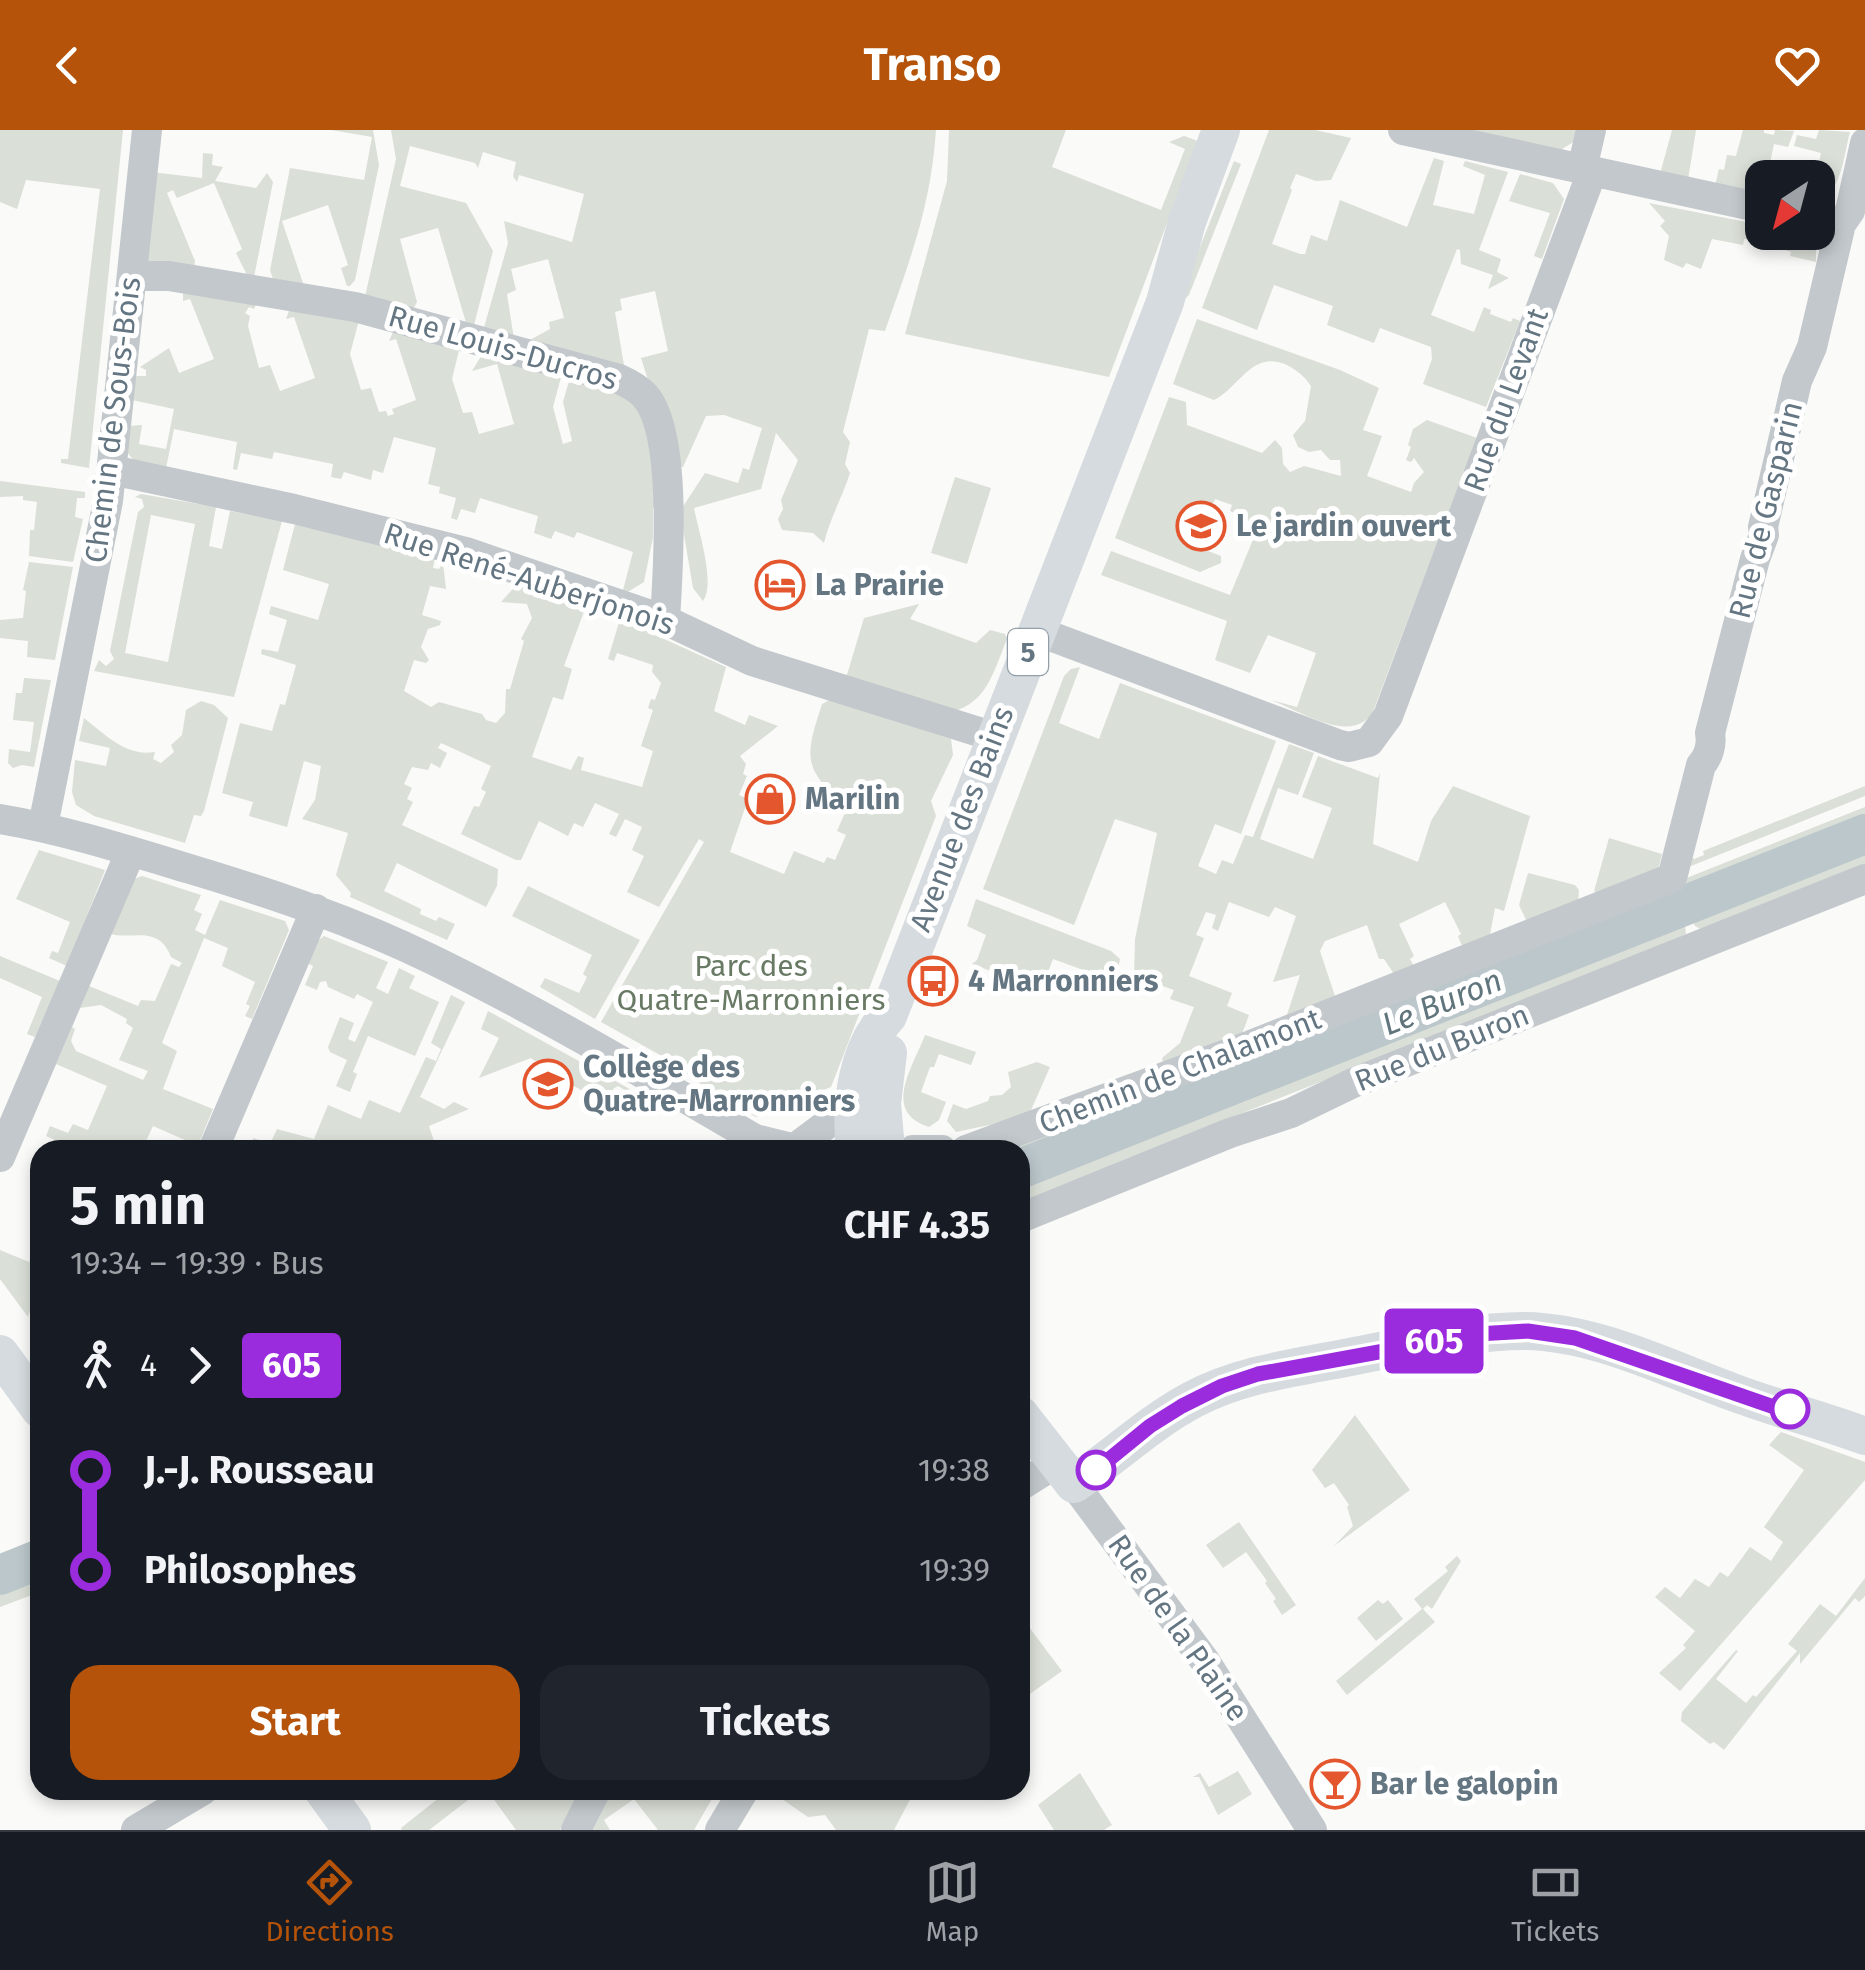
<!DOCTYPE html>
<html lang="en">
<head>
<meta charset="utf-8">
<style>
	:root { --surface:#171b24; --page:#20242c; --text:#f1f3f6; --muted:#9ea1a6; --line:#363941; --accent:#b45309 }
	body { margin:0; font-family:"Fira Sans",sans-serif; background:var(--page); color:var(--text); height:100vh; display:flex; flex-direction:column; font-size:38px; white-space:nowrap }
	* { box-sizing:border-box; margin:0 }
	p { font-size:32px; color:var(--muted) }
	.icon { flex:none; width:55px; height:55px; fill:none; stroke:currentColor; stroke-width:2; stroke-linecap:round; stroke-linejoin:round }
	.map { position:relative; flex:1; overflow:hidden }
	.drawer { position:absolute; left:30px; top:1010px; width:1000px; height:660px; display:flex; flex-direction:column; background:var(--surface); border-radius:30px; box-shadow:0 5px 15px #0003 }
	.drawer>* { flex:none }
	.badge { padding:0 20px; border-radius:8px; font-size:35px; line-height:65px }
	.needle { width:65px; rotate:216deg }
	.tools { position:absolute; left:1745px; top:30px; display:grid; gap:20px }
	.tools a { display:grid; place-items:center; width:90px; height:90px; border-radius:20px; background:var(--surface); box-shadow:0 5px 15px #0003; font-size:50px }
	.map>.badge { position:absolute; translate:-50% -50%; box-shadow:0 0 0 5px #fff }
	.legs { display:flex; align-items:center; gap:15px; height:110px; padding:0 40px; font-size:32px }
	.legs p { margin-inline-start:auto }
	.headline { display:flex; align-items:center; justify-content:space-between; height:170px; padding:0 40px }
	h1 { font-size:55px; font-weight:700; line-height:75px }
	.button { display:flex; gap:20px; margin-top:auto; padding:20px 40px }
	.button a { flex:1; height:115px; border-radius:30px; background:var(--accent); color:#fff; font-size:40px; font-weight:700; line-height:115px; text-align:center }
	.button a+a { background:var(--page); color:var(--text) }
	ul { padding:0 40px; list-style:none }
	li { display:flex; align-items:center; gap:35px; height:100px; font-size:38px }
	li i { display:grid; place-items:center; width:15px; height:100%; margin:0 12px; background:currentColor }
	li i::after { content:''; width:25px; height:25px; margin:-12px; border:8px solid; border-radius:50%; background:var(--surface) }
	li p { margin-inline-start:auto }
	li:first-child i { background:linear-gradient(#0000 50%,currentColor 0) }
	li:last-child i { background:linear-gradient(currentColor 50%,#0000 0) }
	header { display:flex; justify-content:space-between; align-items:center; height:130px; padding:0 40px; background:var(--accent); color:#fff; font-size:45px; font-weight:700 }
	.menu { display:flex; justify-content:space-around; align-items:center; height:140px; border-top:2px solid var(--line); background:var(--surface); font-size:28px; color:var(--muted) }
	.menu a { display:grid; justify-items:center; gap:5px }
	.menu .on { color:var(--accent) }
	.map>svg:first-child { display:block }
</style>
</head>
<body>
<header><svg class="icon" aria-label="back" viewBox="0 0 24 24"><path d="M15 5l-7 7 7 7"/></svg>Transo<svg class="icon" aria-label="heart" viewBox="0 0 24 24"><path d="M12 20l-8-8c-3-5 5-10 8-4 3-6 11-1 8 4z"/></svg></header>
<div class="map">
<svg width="1865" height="1700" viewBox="0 0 1865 1700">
	<rect width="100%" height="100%" fill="#fafaf8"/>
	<!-- green -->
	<path fill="#dadfd7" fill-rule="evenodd" d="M0,0H123L89,338L61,333V329H68L100,59L26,50L17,79L0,72Z
		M331,0H373L379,35L355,150L350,156H347L341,138L348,135L328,75L282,91L305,159L273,149L270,140L290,38L364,50L372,7Z
		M391,0H936C931,76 910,130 885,201L869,199L843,302L850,312L845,334L850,343C842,368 830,388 824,413L813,403L782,400L778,389L783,379L781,370L798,330L776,303L761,359L694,378C698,400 716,453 703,471L693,458L680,381L705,343L738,353L743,338L749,340L762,298L724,285L706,286L683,337L675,335L641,228L668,221L655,161L620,169L622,180L615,182L625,241L528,211L550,199L549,192L564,188L548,129L511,139L516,160L507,164L514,209L483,201L508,113L504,91L572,112L584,64L519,45L517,52L513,46L516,32L483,22L478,38L475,33L410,16L400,56L466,73L493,121L474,195L467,196L438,98L400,109L417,172L411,183L364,171L396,29Z
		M949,0H1066L1052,37L1161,80L1185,19L1169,12L1184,6L1198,11L1109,247L905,204L947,51Z
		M1269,0H1315L1351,8L1331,50L1316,51L1296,44L1290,58L1292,60L1272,114L1300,124H1305L1311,105L1327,111L1340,70L1407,97L1434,28L1444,31L1433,75L1474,84L1485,45L1463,36L1465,31L1508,42L1479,120L1501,129L1497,142L1509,148L1488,159L1493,145L1461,134L1460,120L1457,119L1431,185L1474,202L1484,177L1491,180L1490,184L1511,192L1513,188L1520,191L1486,277L1423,254L1432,229L1431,217L1380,198L1374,213L1327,195L1333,176L1274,155L1257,200L1202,178Z
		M1463,0H1578L1575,11L1559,21Z
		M1672,0H1696L1688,50L1660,44Z
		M1743,0H1764V3L1774,5L1775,0L1794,1L1788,17L1774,14L1767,47L1762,48V66L1715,56L1719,39L1724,40L1727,25L1736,26Z
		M1819,0L1850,2C1843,27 1843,59 1818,72L1816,47L1821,23L1794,16L1797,5L1816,9Z
		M203,23L213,24L212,35L223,37L215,51L256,58L267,43L273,52L254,147L247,145L236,123L242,119L214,53L177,68L173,60L167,63L195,131L194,139L143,132L151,42L202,48Z
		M1234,31L1241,34L1189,165L1185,169L1181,165Z
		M1520,44L1553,53L1564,69L1542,129L1534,126L1550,83L1509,71Z
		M1649,73L1762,95V102L1802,103L1816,117V132L1790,126L1791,122L1785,120V116L1744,109L1743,115L1712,109L1701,139L1686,133L1683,138L1664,130L1669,106L1660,96L1665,91Z
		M183,160L257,172L254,179L249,177L245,183L250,186L248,196L259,238L270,235L280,261L315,248L294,187L286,189L290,178L359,190L350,224L361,260L371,258L379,282L386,281L388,286L394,284L392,279L416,270L396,209L389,211L394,200L459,220L452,249L463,283L472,282L479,304L514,294L497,234L472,241L483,223L561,247L553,277L563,314L572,311L563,272L569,251L578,248L628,265L647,290L658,378H653V407L644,452L626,463L623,460L633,422L577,402L574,408L555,401L551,409L534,403L538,386L480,368L475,383L461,379L457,390L451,388L456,368L439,363L440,357L428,354L436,318L394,307L383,343L373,340L371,350L344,342L341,349L331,347L333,334L274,322L272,329L241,323L237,340L233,339L237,312L174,299L166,338H140L126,321L128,296L142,295L139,314L166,319L174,279L132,270V246H146V240L140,237L169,218L179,243L214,229L190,169L183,171Z
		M1197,189L1340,240L1379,258L1363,300L1382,306L1367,346L1411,362L1414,353L1424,342L1414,328L1411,332L1406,330L1411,317L1408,315L1413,299L1427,290L1477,308L1374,579C1356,618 1300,581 1271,570L1297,577L1316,523L1268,505L1250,543L1215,530L1227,491L1101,445L1111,421L1230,465L1257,400L1235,390L1236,384L1230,381L1232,375L1215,369L1213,374L1206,372L1190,414L1221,426V433L1200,442L1115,408L1169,267L1186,272L1187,295L1262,323L1275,310L1282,318L1283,334L1290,342L1304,336L1341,346L1340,330H1330L1321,320L1309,322L1298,317L1293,305L1305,291L1311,256C1304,246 1298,241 1287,235C1252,219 1240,257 1214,270L1173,254Z
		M955,347L991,358L967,434L931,423Z
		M0,351L85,362V368H77L75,387L83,389L73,432L29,426L30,400H34L37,372L23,370V366L0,367Z
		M141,364L216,377L209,416L222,419L230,381L282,391L234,567L94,541L99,530L106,536L114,529L110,521L138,382L144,377L142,369L135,367ZM151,385L195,394L168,532L125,523Z
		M295,394L435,428L433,438L439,439L443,433L446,459L430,456L422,485L441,491L440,495L428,499L421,517L429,530L426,533L414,530L404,561L431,577L439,572L482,584L486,590L496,593L505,583L506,559H510L524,511L521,509L532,488L527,474L501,472L518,453L586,476L564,536L572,539L563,570L553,567L532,627L571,640L578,626L584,628L581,640L642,657L653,621L641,616L653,580L648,578L651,569L655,570L661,553L652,542L653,535L617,523L614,531L608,529L620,489L726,537L714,581L745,595L749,585L778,596L740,626L746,634L743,644L747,646L739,665L748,669L730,722L784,744L794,721L824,733L827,727L835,730L846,705L837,701L847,678C803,638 804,629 822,574L831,569L951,609L953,625L931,671L936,686L831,957L756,987L706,958L669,930L601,892L704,712L699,709L659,777L627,762L644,726L632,720L642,697L625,689L616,707L609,704L619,684L595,673L583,697L574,693L568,706L539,691L521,730H516L461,704L474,676L479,677L486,662L481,659L491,636L441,613L438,618L447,623L440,638L431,633L428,640L412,637L404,654L412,658L407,669L413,672L402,695L498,739L497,756L486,777L397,733L384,761L421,779L420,784L436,791L439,787L455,794L447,810L350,767L351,763L336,745L348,703L302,689L315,670L321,636L304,631L287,697L249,686L253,672L222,663L240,593L272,601L280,574L285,575L296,535L261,524L262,519L278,522L287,490L269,484L271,476L318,490L329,454L283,440Z
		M29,432L73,437L55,530L27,527L28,511L0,508V490L23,488L26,461L23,460Z
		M919,474L910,489L976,513L990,500L1005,504L1007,509C994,540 988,572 952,582L846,548L864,488Z
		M1080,537L1059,593L1099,609L1120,553L1276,611L1241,704L1215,694L1198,736L1216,744L1222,730L1233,734L1245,705L1253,707L1289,614L1314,623L1298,665L1278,658L1260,709L1313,729L1332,678L1302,667L1318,626L1378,648L1380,643L1373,714L1418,732L1431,691L1453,656L1530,686L1504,781L1495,778L1489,810L1464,821L1458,806L1461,804L1445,772L1399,794L1414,826L1410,829L1418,844L1396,847L1384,829H1379L1367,795L1325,811L1320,821L1338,875L1283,897L1300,845L1273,852L1296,786L1275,777L1269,787L1229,772L1218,801L1212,798L1216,785L1206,782L1196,805L1204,808L1189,846L1232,863L1227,876L1249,885L1238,915L1164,941L1162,928L1180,913L1194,877L1170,869L1174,860L1134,846L1135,809L1157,703L1115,689L1074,795L983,759L1064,546L1071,539Z
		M24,548L51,550L34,637L22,635L13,638L8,633L9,619L30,622L34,592L13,590L16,563H22Z
		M201,571L214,575L228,588L204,681L201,686L194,685L185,713L94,686L76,675L72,662L75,630L106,636L110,618L79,611L84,588C106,605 126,627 155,622L153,629L161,633L174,622L171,615L182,605L186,580Z
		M1865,656V666L1681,740L1691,726L1694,729L1704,725L1703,721Z
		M1865,677V696L1683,768L1678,754L1684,749Z
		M1609,708L1662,724L1658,740L1599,765L1594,761Z
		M1865,714V734L1702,800L1695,796L1689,784Z
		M39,720L105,740L67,836L49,828L52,821L58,823L70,792L16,769Z
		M1528,743L1575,755L1579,760L1578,774L1528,794L1519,775Z
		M142,746L201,765L194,780L202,784L195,800L205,805L220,770L285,791L289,800L252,889L245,886L250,876L246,874L255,852L222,836L228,818L204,808L162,913L177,921L163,959L213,979L196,1020H181L185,1010L153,996L142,1020H67L68,1016L46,1006L50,996L68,1003L73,994L88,1000L107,956L56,934L72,897L75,899L71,911L76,921L143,950L148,941L119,930L133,898L126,893L127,889L101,875L80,878L89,856L138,876L141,870L155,871L171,834L179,837L182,833L171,827C159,794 131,810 111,804L134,749Z
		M528,756L640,810L595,889L540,857L545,848L579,863L587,847L583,844L592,825L512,786Z
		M1672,757L1678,771L1020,1032V1020H990Z
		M976,769L1111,821L1120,829L1116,852L1053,829L1041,860L972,834L977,830L986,805L967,796Z
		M1684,786L1686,804L1668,813L1020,1072V1046Z
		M324,806L388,832L376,858L388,864L399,838L415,846L409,858L439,872L415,926L368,906L353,942L357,944L350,962L336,956L347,930L330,922L328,917L340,887L354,893L348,909L355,912L373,872L357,864L354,869L328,857L326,851L320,852L317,860L305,855L313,836L307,833L315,813Z
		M0,826L60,851L35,907L27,904L42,867L0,848Z
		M451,865L465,872L420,967L444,979L454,972L469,979L429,996L437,1020H254L253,1008L270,1014L277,999L314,1009L328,975L361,989L369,970L400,983L426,927L436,931L441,919L431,913Z
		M488,881L637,963L655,979L639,983L633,965L618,956L613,959L612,969C592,971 547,940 531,928L479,948L499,908L481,899Z
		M925,905L976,922L971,935L939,924L934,937H930L921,962L946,972L939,990L929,997C881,982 913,937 925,905Z
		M1037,932L1050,937L1028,987L956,1002L947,991L953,974L966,979L988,971L990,966L1002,965L1011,957L1008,942Z
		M40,1114V1171L38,1174L33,1172L28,1187L0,1149V1120L29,1132L37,1115Z
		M1355,1285L1410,1360L1334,1416L1353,1396L1347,1377L1349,1375L1334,1353L1325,1358L1312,1340Z
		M1781,1302L1865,1332V1350L1680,1561L1659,1543L1686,1518L1683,1515L1695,1501L1655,1467L1665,1457L1680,1468L1695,1449L1709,1457L1720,1442L1728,1447L1750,1417L1771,1431L1783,1412L1764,1397L1804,1340L1769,1315Z
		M1239,1392L1296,1475L1282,1485L1273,1471L1276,1469L1265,1453L1267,1451L1246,1422L1223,1438L1206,1415Z
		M1457,1426L1461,1431L1432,1479L1427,1475L1423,1479L1435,1492L1347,1565L1336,1551L1422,1479L1414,1469L1448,1441L1445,1437Z
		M40,1436V1462L0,1477V1453Z
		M1865,1448V1466L1859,1472L1855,1468L1800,1534V1523L1724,1620L1714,1612L1710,1614L1681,1591L1682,1582L1736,1520L1738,1521L1716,1549L1746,1573L1753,1565L1756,1567L1797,1521L1788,1514L1820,1474L1836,1486Z
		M1378,1470L1383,1474L1388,1470L1403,1489L1376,1511L1357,1488Z
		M1020,1485L1062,1541L1020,1571Z
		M1238,1641L1252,1664L1218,1685L1199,1647H1193L1200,1643L1209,1657Z
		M1080,1643L1112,1695L1104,1700H1054L1038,1675Z
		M449,1660H467L472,1667L429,1700H402L401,1698Z
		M487,1660H579L560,1700H516Z
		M612,1660H717L694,1700H658L634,1669L604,1690L610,1700H593Z
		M769,1660H915L894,1700H836L825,1685L808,1687Z"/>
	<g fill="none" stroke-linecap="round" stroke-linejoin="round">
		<!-- river -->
		<path stroke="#bbc7cb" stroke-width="40" d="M1020,1039L1865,704
			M0,1445L40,1429"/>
		<!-- minor -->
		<path stroke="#c3c8cc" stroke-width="30" d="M1403,0L1762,78
			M1582,39L1591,0
			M132,146H169L355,177L619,249C628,253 638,258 645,266C678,303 668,440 665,490
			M112,340L294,379L466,422L665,490L752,531L995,607
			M1037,501L1340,615L1349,617L1369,612L1388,586L1592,42
			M0,689C65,700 127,720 190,739C273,764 353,791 431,829C542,883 649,947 755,1009L800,1020
			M43,696L108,371L147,0
			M795,1018L842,983L856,964
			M213,1020L316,779
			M913,1020H942
			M966,1020L1251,915L1672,748L1701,635C1709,626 1712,614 1710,603L1755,429L1764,405L1763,397L1797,251L1812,217L1836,115L1841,94L1850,81L1865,13
			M0,1027L131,721
			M1020,1088L1230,1003L1291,983L1353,953L1865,749
			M1074,1354L1205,1531L1312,1700
			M1020,1356L1058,1332
			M136,1700L203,1660
			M576,1700L596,1660
			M720,1700L744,1660"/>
		<!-- major -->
		<path stroke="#d6dbdf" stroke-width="38" d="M855,1020C850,975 856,920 888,886L1165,172L1187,92L1221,0
			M886,1020L882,973L888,923
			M0,1224L40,1279
			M1020,1285L1074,1354C1114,1327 1149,1293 1192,1270C1239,1245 1292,1238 1345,1228C1404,1217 1464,1201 1525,1201C1596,1202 1669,1239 1735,1263C1778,1279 1822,1290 1865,1306
			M323,1660L352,1700"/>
	</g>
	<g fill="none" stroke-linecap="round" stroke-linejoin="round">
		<!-- line-1 casing -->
		<g stroke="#fff" stroke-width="22">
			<path id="line-1" d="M1096,1340L1150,1296L1182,1276L1222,1256L1258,1244L1477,1204L1528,1201L1575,1208L1774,1277L1790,1279"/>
		</g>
		<!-- line-1 -->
		<use href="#line-1" stroke="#9a2cde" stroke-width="15"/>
	</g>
	<!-- icons -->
	<defs>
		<g id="school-ring" transform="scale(2.5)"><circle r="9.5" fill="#fff" stroke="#e4572e" stroke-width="1.5"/><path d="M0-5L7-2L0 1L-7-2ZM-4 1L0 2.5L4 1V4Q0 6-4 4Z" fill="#e4572e"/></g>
		<g id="hotel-ring" transform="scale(2.5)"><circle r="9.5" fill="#fff" stroke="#e4572e" stroke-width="1.5"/><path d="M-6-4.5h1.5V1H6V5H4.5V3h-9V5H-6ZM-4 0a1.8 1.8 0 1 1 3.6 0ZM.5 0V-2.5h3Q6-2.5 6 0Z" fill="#e4572e"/></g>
		<g id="shop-ring" transform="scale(2.5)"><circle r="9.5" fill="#fff" stroke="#e4572e" stroke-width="1.5"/><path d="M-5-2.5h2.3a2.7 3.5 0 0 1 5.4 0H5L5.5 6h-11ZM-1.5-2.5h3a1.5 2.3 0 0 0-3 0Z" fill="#e4572e"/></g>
		<g id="bus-ring" transform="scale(2.5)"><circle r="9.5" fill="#fff" stroke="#e4572e" stroke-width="1.5"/><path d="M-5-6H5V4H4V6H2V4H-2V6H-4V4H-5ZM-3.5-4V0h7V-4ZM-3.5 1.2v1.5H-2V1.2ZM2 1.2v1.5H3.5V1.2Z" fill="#e4572e"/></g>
		<g id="bar-ring" transform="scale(2.5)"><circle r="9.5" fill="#fff" stroke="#e4572e" stroke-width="1.5"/><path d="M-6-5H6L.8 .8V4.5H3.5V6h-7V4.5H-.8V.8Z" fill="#e4572e"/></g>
	</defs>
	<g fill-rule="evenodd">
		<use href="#school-ring" x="1201" y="396"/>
		<use href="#hotel-ring" x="780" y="455"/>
		<use href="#shop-ring" x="770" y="669"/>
		<use href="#bus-ring" x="933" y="851"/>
		<use href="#school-ring" x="548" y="954"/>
		<use href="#bar-ring" x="1335" y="1654"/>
	</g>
	<!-- markers -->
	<g fill="#fff" stroke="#9a2cde" stroke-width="5">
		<circle cx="1790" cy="1279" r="18"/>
		<circle cx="1096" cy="1340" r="18"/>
	</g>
	<g text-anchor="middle" stroke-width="10" stroke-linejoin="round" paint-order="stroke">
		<!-- shield labels -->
		<rect fill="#fff" stroke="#939fa8" stroke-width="2.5" x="1008" y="499" width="40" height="46" rx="8"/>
		<g font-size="28" font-weight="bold" fill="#657683">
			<text x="1028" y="532">5</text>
		</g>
		<!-- street labels -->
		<g font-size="30" fill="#657683" stroke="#fff">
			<text transform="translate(503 218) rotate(16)" y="10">Rue Louis-Ducros</text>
			<text transform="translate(1506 270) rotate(-70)" y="10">Rue du Levant</text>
			<text transform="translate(113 290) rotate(-83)" y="10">Chemin de Sous-Bois</text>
			<text transform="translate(1766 380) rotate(-76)" y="10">Rue de Gasparin</text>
			<text transform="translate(529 449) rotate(18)" y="10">Rue René-Auberjonois</text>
			<text transform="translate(962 689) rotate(-69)" y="10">Avenue des Bains</text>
			<text transform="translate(1442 918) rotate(-22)" y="10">Rue du Buron</text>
			<text transform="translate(1180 941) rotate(-21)" y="10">Chemin de Chalamont</text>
			<text transform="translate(1178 1498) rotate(55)" y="10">Rue de la Plaine</text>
		</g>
		<!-- poi labels -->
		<g font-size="30" font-weight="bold" fill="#657683" stroke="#fff" text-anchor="start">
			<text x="1236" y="406">Le jardin ouvert</text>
			<text x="815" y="465">La Prairie</text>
			<text x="805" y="679">Marilin</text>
			<text x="968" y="861">4 Marronniers</text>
			<text x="583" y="947">Collège des<tspan x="583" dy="34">Quatre-Marronniers</tspan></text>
			<text x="1370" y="1664">Bar le galopin</text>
		</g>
		<!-- park labels -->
		<g font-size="30" fill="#687a64" stroke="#fff">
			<text x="751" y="846">Parc des<tspan x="751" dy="34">Quatre-Marronniers</tspan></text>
		</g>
		<!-- water labels -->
		<g font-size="32" font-style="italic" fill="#60757c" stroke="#fff">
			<text transform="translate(1442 872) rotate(-22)" y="11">Le Buron</text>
		</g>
	</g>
</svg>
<div class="tools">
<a><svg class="needle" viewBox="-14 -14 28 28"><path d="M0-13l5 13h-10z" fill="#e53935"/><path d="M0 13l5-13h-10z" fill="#9ea1a6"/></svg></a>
</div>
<b class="badge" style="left:1434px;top:1211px;background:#9a2cde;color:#fff">605</b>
<section class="drawer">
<div class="headline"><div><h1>5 min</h1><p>19:34 – 19:39 · Bus</p></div><b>CHF 4.35</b></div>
<div class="legs"><svg class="icon" aria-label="walk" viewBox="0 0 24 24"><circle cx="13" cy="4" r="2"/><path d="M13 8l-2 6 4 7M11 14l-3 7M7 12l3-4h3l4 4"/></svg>4<svg class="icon" aria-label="forward" viewBox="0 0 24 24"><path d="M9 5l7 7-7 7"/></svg><b class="badge" style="background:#9a2cde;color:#fff">605</b></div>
<ul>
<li><i style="color:#9a2cde"></i><b>J.-J. Rousseau</b><p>19:38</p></li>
<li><i style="color:#9a2cde"></i><b>Philosophes</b><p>19:39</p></li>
</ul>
<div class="button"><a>Start</a><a>Tickets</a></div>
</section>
</div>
<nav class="menu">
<a class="on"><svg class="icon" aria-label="directions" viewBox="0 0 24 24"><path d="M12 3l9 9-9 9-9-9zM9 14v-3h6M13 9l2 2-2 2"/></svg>Directions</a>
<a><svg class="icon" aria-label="map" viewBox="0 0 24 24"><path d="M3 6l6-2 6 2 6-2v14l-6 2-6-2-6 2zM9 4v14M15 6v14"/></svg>Map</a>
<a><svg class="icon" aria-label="tickets" viewBox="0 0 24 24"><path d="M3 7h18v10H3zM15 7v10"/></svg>Tickets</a>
</nav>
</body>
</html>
